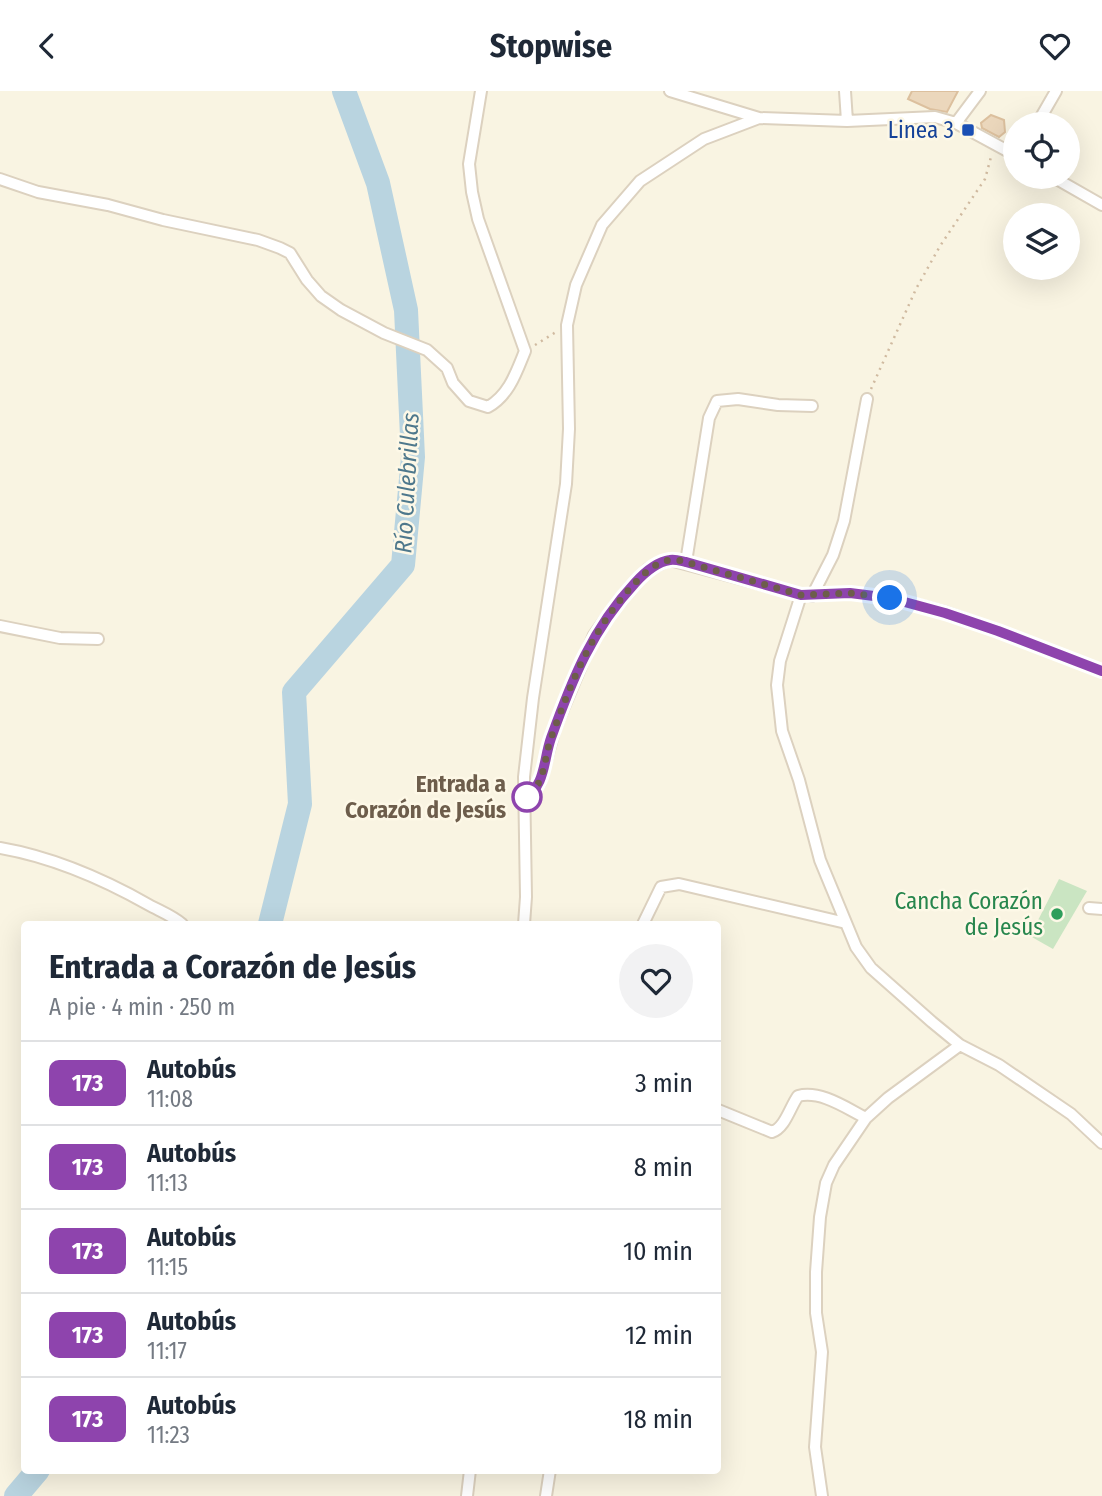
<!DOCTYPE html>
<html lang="es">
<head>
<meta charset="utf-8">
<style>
	:root { --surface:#fff; --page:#f2f2f3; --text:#1f2937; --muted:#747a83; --line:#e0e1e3 }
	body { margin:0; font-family:"Fira Sans Condensed",sans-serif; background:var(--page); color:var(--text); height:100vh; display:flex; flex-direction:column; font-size:26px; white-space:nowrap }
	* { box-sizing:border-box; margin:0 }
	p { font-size:23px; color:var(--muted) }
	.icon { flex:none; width:38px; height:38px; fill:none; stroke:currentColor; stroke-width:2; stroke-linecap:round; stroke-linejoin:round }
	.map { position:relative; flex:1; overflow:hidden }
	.drawer { position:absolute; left:21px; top:830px; width:700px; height:553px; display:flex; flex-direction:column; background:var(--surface); border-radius:7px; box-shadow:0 7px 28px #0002 }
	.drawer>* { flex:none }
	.badge { padding:0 14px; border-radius:10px; font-size:24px; line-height:46px }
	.buttons { position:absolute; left:1003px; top:21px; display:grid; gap:14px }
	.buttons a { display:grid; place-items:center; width:77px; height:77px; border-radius:50%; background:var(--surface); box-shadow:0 7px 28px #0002; font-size:35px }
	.you { position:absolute; width:35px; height:35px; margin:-18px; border:5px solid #fff; border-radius:50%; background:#1a73e8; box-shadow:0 0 0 10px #1a73e833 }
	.map>.badge { position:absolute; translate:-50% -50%; box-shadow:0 0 0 4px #fff }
	.round { display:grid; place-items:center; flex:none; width:74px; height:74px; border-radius:37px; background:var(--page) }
	.head { display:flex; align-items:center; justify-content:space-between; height:119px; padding:0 28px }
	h1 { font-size:33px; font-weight:700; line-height:52px }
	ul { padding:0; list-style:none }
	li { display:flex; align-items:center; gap:21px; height:84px; padding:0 28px; border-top:2px solid var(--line) }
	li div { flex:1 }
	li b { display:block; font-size:26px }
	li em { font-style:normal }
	li .badge { min-width:77px; font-weight:700; text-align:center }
	header { display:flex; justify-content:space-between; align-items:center; height:91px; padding:0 28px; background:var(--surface); font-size:32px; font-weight:700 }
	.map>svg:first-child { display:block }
</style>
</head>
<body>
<header><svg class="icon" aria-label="back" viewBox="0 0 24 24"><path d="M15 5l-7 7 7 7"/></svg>Stopwise<svg class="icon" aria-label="heart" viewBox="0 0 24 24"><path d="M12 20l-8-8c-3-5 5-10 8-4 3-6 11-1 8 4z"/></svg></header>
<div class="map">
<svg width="1102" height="1405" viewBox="0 0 1102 1405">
	<rect width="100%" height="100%" fill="#f9f4e2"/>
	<!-- green -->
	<path fill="#cae5c2" d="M1059,788L1087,800L1053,858L1030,845Z"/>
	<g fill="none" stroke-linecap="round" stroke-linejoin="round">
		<!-- river -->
		<path stroke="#b9d4e0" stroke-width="24" d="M270,833L300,713L294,601L403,474L413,366L406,219L378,92L344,0
			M16,1405L38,1379"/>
	</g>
	<!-- building -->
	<path fill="#ebd7bc" stroke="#dcc09e" stroke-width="2" d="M912,0H958L947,21L930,18L908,8Z
		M991,24L1004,29L1005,41L999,46L982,37L981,32Z"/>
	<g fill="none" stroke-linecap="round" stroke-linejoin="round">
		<!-- street casing -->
		<g stroke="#dcd1bf" stroke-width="14">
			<path id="street" d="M670,0L759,27
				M845,0L847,30
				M956,32L980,0
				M1037,33L1056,0
				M1053,86L1102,114
				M0,88L38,101L108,114L163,129L258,149L280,157L290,162L307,189L321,205L341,219L384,242L427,259L447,277L453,292L469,310L488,316C509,304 516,282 525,260L478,128L472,101L469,73L481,0
				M686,471L709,327L717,310L738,308L778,314L812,315
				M801,504L780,570L777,594L782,640L799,689L820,769L856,856L871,877L932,931L960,954L999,974L1071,1023L1102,1052
				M812,505L833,464L844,430L867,308
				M0,535L60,547L98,548
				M524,708L534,701L540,691L555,637L594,544L620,508L648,478L670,469L801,504L850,502L890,507L945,521L998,540L1102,580
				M0,757C52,766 103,788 149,814C160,820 173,825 182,833
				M1089,817L1102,818
				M524,833L526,806L524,686L533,607L566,393L569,338L567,234L576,194L602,134L640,90L704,48L759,27L847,30L935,26L956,32L1015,64
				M643,833L661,796L679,793L846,832
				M718,1019L772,1041C785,1037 790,1016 798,1005C821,999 846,1017 866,1027
				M467,1405L470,1379
				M546,1405L550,1379
				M822,1405L815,1356L822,1261L816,1222V1181L820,1126L826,1092L834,1074L866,1027L888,1007L960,954"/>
		</g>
		<!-- path -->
		<path stroke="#d0baa0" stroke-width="2.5" stroke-dasharray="2 5" stroke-linecap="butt" d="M535,254L556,241
			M871,298L916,198L940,155L985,88L991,66"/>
		<!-- street -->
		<use href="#street" stroke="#fff" stroke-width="10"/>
	</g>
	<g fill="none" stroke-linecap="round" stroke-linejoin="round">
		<!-- line casing -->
		<g stroke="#fff" stroke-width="16">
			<path id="line" d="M524,708C546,694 543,670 551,647C572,589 592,538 635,492C644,482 656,471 670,469C675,468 681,470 686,471L801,504L850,502L890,507L945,522L998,540L1102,580"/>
		</g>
		<!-- line -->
		<use href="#line" stroke="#8e44ad" stroke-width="10"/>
		<!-- walk -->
		<path stroke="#6d5d4b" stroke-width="7" stroke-dasharray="0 12.6" d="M527,706L524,708C546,694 543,670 551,647C572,589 592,538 635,492C644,482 656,471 670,469C675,468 681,470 686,471L801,504L850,502L890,507"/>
	</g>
	<!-- markers -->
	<rect fill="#1a4fb4" stroke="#fdf8e7" stroke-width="2.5" x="961" y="32" width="14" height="14" rx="3.5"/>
	<circle fill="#fff" stroke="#8e44ad" stroke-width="3.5" cx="527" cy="706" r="14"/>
	<circle fill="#2e9e5b" stroke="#fdf8e7" stroke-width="2.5" cx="1057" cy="823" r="7"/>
	<g text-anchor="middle" stroke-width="5" stroke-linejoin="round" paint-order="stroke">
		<!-- transit labels -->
		<g font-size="23" fill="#164399" stroke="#fdf8e7" text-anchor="end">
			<text x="954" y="47">Linea 3</text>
		</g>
		<!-- stop labels -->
		<g font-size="23" font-weight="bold" fill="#6d5d4b" stroke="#fdf8e7" text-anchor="end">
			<text x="506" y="701">Entrada a<tspan x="506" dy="26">Corazón de Jesús</tspan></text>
		</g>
		<!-- leisure labels -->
		<g font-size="23" fill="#27864d" stroke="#fdf8e7" text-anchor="end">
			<text x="1043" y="818">Cancha Corazón<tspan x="1043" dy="26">de Jesús</tspan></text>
		</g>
		<!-- water labels -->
		<g font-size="24" font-style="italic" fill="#4e788c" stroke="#fdf8e7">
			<text transform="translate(407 392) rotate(-87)" y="8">Río Culebrillas</text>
		</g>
	</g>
</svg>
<div class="buttons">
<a><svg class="icon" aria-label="locate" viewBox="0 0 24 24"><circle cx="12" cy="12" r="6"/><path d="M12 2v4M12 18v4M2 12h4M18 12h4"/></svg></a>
<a><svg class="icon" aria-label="layers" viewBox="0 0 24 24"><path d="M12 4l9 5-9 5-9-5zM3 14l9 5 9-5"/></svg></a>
</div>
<div class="you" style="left:890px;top:507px"></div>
<section class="drawer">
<div class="head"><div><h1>Entrada a Corazón de Jesús</h1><p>A pie · 4 min · 250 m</p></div><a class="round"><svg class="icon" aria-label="heart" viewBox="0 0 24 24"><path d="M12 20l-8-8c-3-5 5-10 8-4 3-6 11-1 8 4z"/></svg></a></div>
<ul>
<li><span class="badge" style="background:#8e44ad;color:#fff">173</span><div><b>Autobús</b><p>11:08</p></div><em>3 min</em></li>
<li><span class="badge" style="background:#8e44ad;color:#fff">173</span><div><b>Autobús</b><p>11:13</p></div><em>8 min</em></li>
<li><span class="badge" style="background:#8e44ad;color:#fff">173</span><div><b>Autobús</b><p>11:15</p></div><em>10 min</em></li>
<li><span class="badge" style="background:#8e44ad;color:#fff">173</span><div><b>Autobús</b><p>11:17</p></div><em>12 min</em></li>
<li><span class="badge" style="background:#8e44ad;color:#fff">173</span><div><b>Autobús</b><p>11:23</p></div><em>18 min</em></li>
</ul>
</section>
</div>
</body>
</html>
